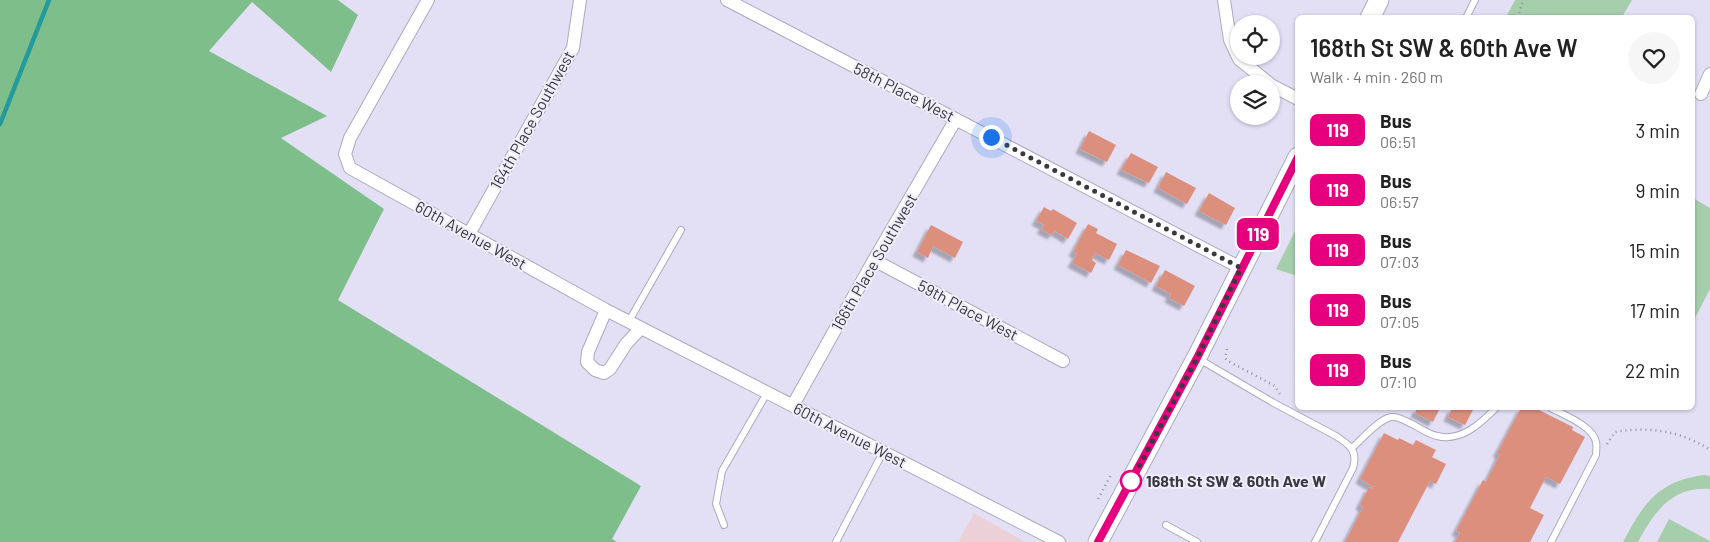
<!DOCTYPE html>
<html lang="en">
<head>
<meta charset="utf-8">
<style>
	:root { --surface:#fff; --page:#f6f6f6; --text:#222; --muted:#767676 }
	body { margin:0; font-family:Barlow,sans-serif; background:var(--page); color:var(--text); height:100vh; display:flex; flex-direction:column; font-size:19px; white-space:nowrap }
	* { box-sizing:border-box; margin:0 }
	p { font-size:16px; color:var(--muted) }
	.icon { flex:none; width:28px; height:28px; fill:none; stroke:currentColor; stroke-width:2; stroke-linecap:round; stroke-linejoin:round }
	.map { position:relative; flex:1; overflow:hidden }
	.details { position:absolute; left:1295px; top:15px; width:400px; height:395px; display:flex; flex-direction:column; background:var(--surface); border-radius:8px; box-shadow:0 1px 4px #0004 }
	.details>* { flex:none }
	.badge { padding:0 10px; border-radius:8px; font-size:18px; line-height:32px }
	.buttons { position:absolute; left:1230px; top:15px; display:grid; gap:10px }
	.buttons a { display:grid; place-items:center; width:50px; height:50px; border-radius:50%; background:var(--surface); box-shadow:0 1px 4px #0004; font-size:25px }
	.you { position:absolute; width:25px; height:25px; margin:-12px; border:4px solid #fff; border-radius:50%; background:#1a73e8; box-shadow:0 0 0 8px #1a73e833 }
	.map>.badge { position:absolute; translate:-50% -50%; box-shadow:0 0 0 2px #fff }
	.round { display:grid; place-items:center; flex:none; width:52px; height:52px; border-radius:26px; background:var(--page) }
	.summary { display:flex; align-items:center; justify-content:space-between; height:85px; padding:0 15px }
	h1 { font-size:24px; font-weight:600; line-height:38px }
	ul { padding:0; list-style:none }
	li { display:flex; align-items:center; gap:15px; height:60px; padding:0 15px }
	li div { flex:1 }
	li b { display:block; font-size:19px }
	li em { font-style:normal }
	li .badge { min-width:55px; font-weight:700; text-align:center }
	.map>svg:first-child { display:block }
</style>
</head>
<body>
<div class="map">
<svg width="1710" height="542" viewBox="0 0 1710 542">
	<defs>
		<filter id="shadow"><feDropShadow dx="-4.5" dy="4.5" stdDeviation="1" flood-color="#0004"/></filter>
	</defs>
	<rect width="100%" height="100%" fill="#e3e0f6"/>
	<!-- commercial -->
	<path fill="#ebd1d7" d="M974,513L1025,542H958Z"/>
	<!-- green -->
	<path fill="#a6cead" d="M1515,0H1632L1622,17H1506Z
		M1693,198L1710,208V289L1693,322Z
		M1297,227V276L1276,269Z
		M1704,475L1710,476V489C1672,486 1654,512 1638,542H1623C1643,504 1658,481 1704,475Z
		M1669,519L1710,541V542H1657Z"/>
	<!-- forest -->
	<path fill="#7dbe8b" d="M0,0H338L358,15L331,72L252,2L209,51L327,116L281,138L384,209L338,300L641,486L612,539L617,542H0Z"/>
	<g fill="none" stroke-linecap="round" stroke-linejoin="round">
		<!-- stream -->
		<path stroke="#239a9c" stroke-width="4.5" d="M0,124L49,0"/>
	</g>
	<!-- building -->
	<path fill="#dd8f7e" filter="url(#shadow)" d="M1089,131L1116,145L1107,162L1080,149Z
		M1131,153L1158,167L1149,183L1121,170Z
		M1166,172L1196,188L1187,204L1158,188Z
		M1209,193L1235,208L1226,225L1199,211Z
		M1044,207L1051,211L1053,209L1077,223L1068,239L1055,231L1052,235L1041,229L1044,225L1036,221Z
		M1088,224L1098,229L1096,233L1117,244L1109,260L1095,253L1092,260L1096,263L1091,273L1072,263L1077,254L1073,252Z
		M931,225L963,242L955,258L933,246L928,258L917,252Z
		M1126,250L1160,266L1151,283L1118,265Z
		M1165,270L1195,286L1184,306L1169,298L1171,294L1156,286Z
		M1417,408H1440L1433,422L1415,413Z
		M1452,408H1474L1465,425L1448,417Z
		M1521,408H1535L1573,427L1572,430L1585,437L1560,484L1546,477L1530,508L1544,515L1530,542H1455L1460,533L1456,531L1483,480L1486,482L1500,454L1497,453Z
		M1384,433L1398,440L1399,438L1413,445L1416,440L1436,450L1432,457L1446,464L1436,484L1430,481L1398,542H1345L1363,507L1360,505L1369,487L1372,489L1373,487L1360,479Z"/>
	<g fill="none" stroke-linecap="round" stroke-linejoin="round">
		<!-- lane casing -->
		<g stroke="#adaabf" stroke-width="8">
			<path id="lane" d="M1466,18L1475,0
				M629,321L681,230
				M1199,359L1272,402L1336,436C1350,445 1358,451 1353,468L1315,542
				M1551,408C1564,415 1593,426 1596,442C1597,446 1596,451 1596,455L1551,542
				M1352,448C1361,440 1379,419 1391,417C1399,416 1405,421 1412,424C1420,428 1428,434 1437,436C1461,442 1480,424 1496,408
				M724,525L716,504L722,471L767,393
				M1166,525L1197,542
				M836,542L883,452"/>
		</g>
		<!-- street casing -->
		<g stroke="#adaabf" stroke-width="14">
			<path id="street" d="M428,0L350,138L345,154L350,168L606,310L1059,542
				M727,0L1241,268
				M1224,0L1230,40L1239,59L1270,84
				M1271,85L1298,99
				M1701,94L1710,74
				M469,234L573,48L580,0
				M874,260L1063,361
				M606,310L588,352L587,362L595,370L604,373L610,369L626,344L641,328
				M793,405L874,260L956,119"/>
		</g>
		<!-- secondary casing -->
		<g stroke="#adaabf" stroke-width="21">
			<path id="secondary" d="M1370,18L1379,0
				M1098,542L1197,357L1298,157"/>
		</g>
		<!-- path -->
		<path stroke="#9390a0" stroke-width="2.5" stroke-dasharray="1 4" stroke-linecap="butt" d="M1518,18L1523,0
			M1227,349L1225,358L1228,361L1275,386L1280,394
			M1607,444L1615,432C1648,426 1682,431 1710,450
			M1098,499L1112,473"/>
		<!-- lane -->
		<use href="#lane" stroke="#fff" stroke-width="6"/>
		<!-- street -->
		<use href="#street" stroke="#fff" stroke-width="12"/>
		<!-- secondary -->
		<use href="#secondary" stroke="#fff" stroke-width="19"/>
	</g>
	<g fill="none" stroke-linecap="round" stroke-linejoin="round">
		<!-- line casing -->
		<g stroke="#fff" stroke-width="11">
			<path id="line" d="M1098,542L1197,358L1298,157"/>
		</g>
		<!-- line -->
		<use href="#line" stroke="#e6007e" stroke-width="8"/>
		<!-- walk -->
		<path stroke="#3a3841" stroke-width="5" stroke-dasharray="0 9" d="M991,137L1241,268L1197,358L1131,481"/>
	</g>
	<!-- markers -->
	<circle fill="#fff" stroke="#e6007e" stroke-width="2.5" cx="1131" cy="481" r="10"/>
	<g text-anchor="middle" stroke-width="4" stroke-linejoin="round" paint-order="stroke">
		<!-- street labels -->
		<g font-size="16" fill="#3a3841" stroke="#f0eefb">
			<text transform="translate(904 92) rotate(27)" y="6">58th Place West</text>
			<text transform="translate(532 120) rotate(-61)" y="6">164th Place Southwest</text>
			<text transform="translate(471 235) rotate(29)" y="6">60th Avenue West</text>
			<text transform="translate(874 262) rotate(-60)" y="6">166th Place Southwest</text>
			<text transform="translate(968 310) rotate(28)" y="6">59th Place West</text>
			<text transform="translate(850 435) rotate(27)" y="6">60th Avenue West</text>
		</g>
		<!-- stop labels -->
		<g font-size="16" font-weight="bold" fill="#3a3841" stroke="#f0eefb" text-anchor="start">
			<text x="1146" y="487">168th St SW &amp; 60th Ave W</text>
		</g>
	</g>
</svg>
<div class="buttons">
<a><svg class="icon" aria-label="locate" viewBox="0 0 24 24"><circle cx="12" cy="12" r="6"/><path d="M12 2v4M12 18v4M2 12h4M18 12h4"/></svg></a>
<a><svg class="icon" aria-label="layers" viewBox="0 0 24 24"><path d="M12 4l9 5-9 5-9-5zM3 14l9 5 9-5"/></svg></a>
</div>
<div class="you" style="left:991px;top:137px"></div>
<b class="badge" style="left:1258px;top:234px;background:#e6007e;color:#fff">119</b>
<section class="details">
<div class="summary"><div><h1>168th St SW &amp; 60th Ave W</h1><p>Walk · 4 min · 260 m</p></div><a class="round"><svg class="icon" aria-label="heart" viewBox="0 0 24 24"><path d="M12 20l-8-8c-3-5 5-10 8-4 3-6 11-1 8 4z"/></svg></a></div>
<ul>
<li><span class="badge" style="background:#e6007e;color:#fff">119</span><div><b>Bus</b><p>06:51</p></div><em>3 min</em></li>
<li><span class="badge" style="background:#e6007e;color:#fff">119</span><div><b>Bus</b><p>06:57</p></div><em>9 min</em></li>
<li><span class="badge" style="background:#e6007e;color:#fff">119</span><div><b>Bus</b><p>07:03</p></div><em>15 min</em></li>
<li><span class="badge" style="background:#e6007e;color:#fff">119</span><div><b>Bus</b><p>07:05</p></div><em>17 min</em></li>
<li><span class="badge" style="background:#e6007e;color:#fff">119</span><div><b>Bus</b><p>07:10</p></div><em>22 min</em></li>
</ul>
</section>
</div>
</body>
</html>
